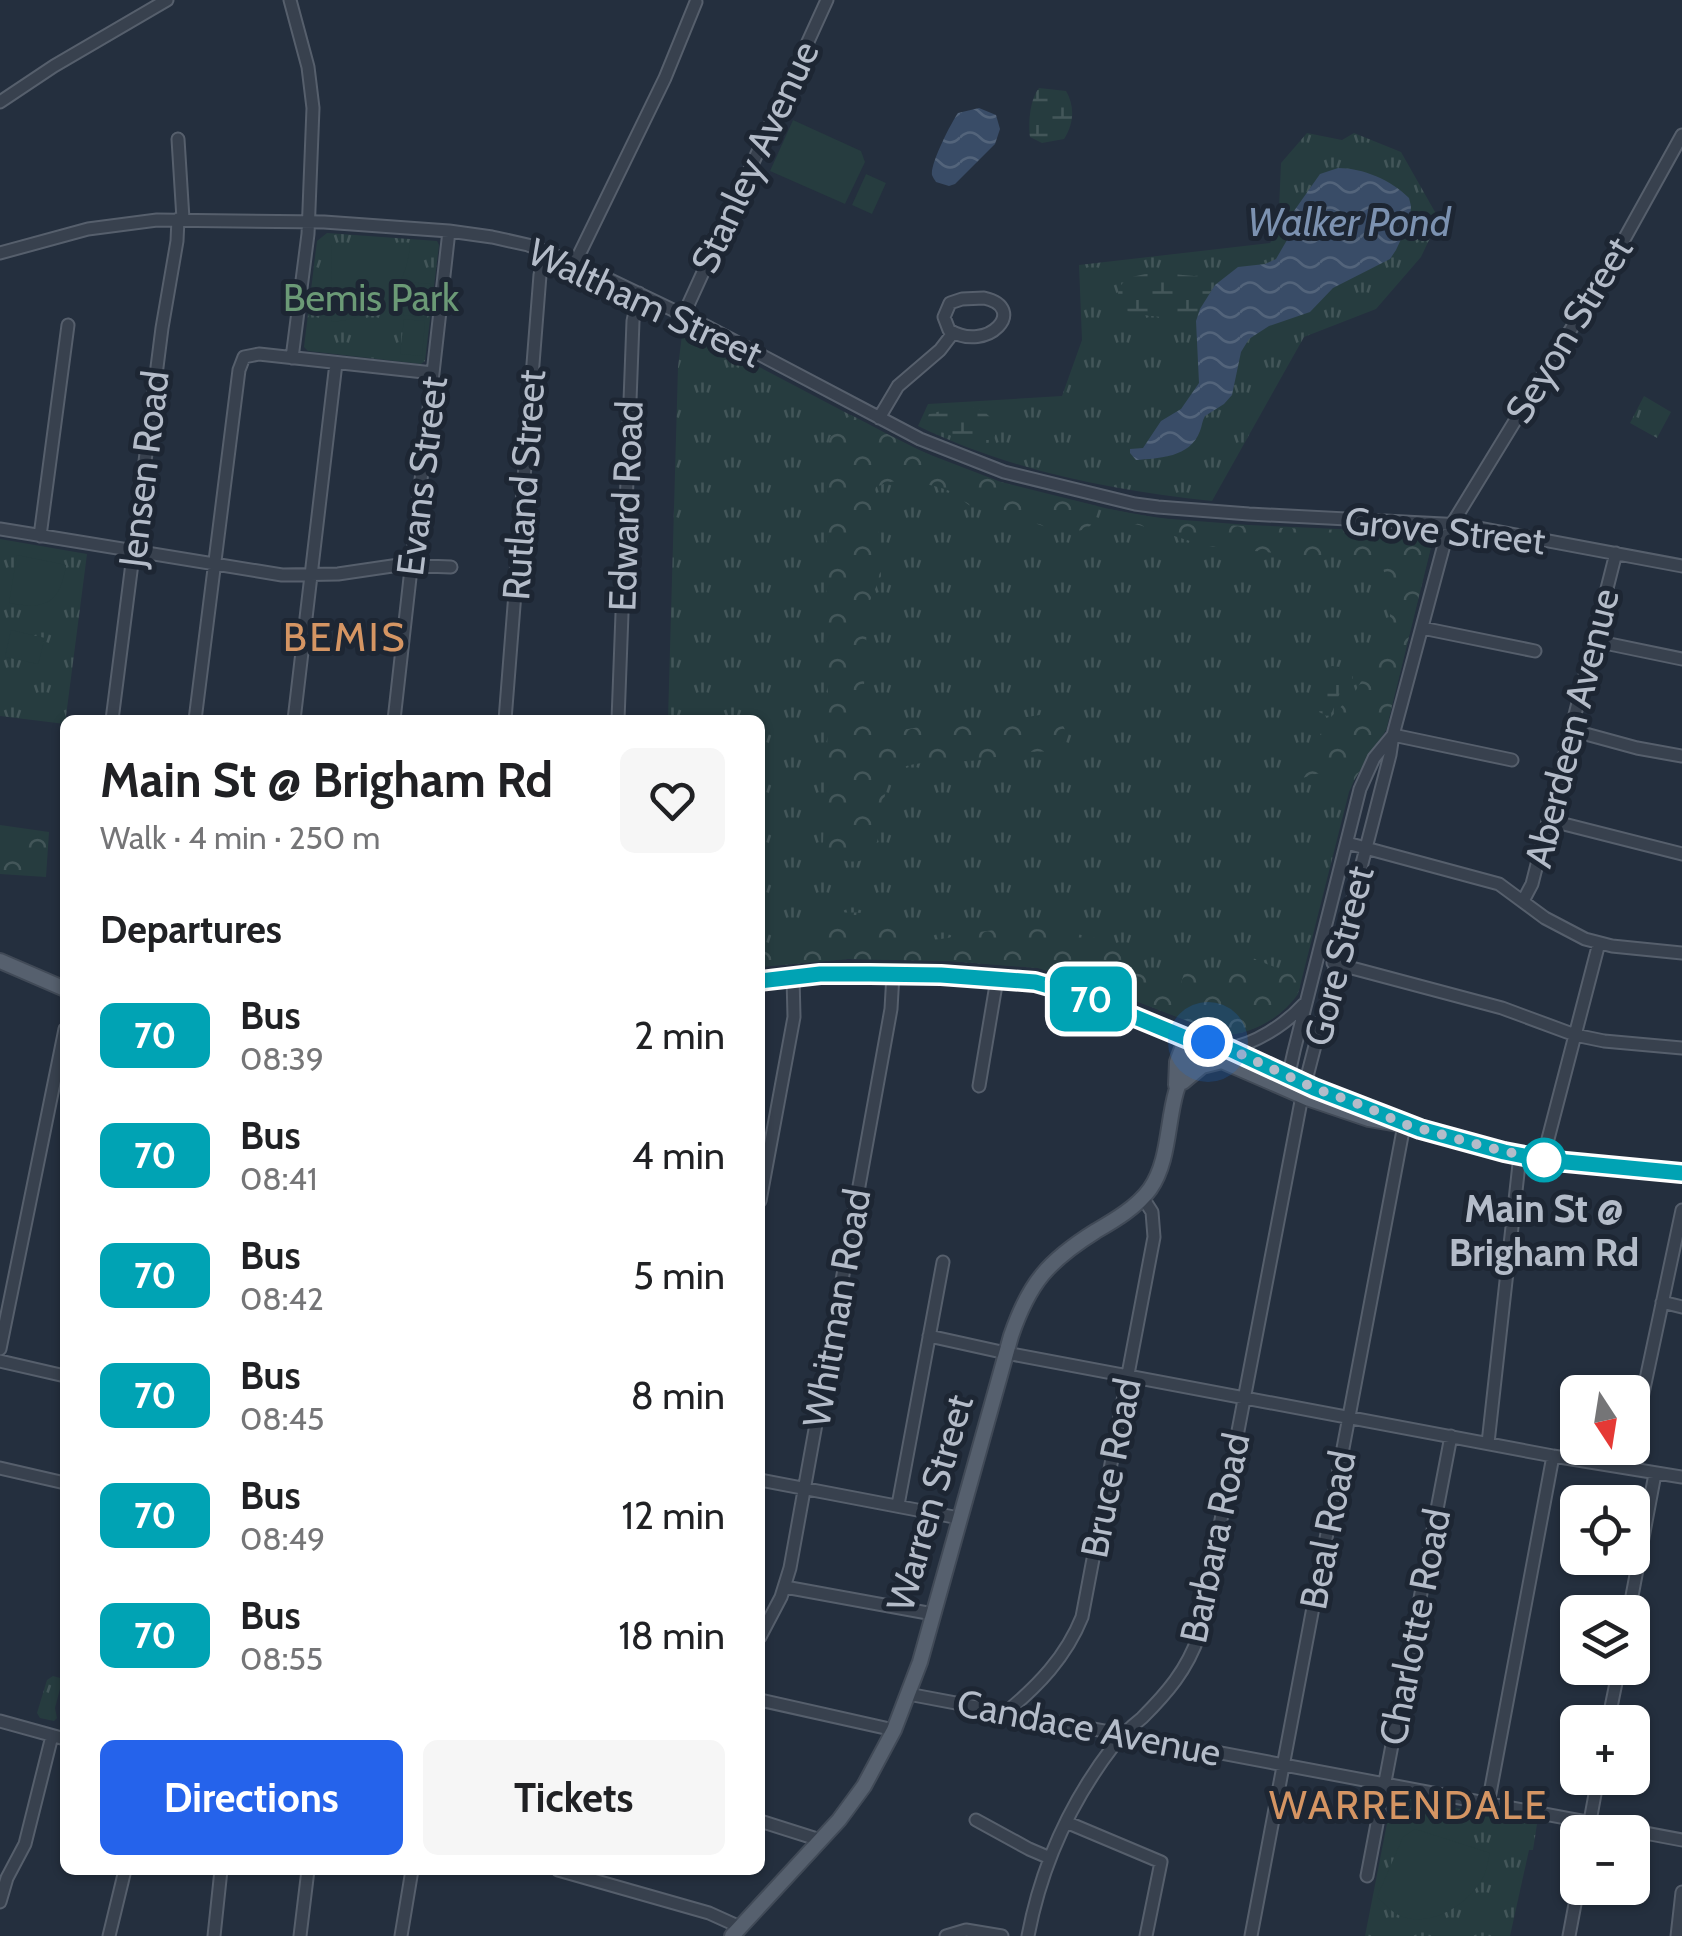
<!DOCTYPE html>
<html lang="en">
<head>
<meta charset="utf-8">
<style>
	:root { --surface:#fff; --page:#f6f6f6; --text:#202124; --muted:#757577; --accent:#2563eb }
	body { margin:0; font-family:Cabin,sans-serif; background:var(--page); color:var(--text); height:100vh; display:flex; flex-direction:column; font-size:38px; white-space:nowrap }
	* { box-sizing:border-box; margin:0 }
	p { font-size:32px; color:var(--muted) }
	.icon { flex:none; width:55px; height:55px; fill:none; stroke:currentColor; stroke-width:2; stroke-linecap:round; stroke-linejoin:round }
	.map { position:relative; flex:1; overflow:hidden }
	.sheet { position:absolute; left:60px; top:715px; width:705px; height:1160px; display:flex; flex-direction:column; background:var(--surface); border-radius:15px; box-shadow:0 2px 8px #0004 }
	.sheet>* { flex:none }
	.badge { padding:0 20px; border-radius:15px; font-size:35px; line-height:65px }
	.needle { width:65px; rotate:168deg }
	.controls { position:absolute; left:1560px; top:1375px; display:grid; gap:20px }
	.controls a { display:grid; place-items:center; width:90px; height:90px; border-radius:15px; background:var(--surface); box-shadow:0 2px 8px #0004; font-size:50px }
	.you { position:absolute; width:50px; height:50px; margin:-25px; border:8px solid #fff; border-radius:50%; background:#1a73e8; box-shadow:0 0 0 15px #1a73e833 }
	.map>.badge { position:absolute; translate:-50% -50%; box-shadow:0 0 0 5px #fff }
	h2 { padding:0 40px; font-size:38px; line-height:90px }
	.round { display:grid; place-items:center; flex:none; width:105px; height:105px; border-radius:15px; background:var(--page) }
	.head { display:flex; align-items:center; justify-content:space-between; height:170px; padding:0 40px }
	h1 { font-size:48px; font-weight:700; line-height:75px }
	.button { display:flex; gap:20px; margin-top:auto; padding:20px 40px }
	.button a { flex:1; height:115px; border-radius:15px; background:var(--accent); color:#fff; font-size:40px; font-weight:700; line-height:115px; text-align:center }
	.button a+a { background:var(--page); color:var(--text) }
	ul { padding:0; list-style:none }
	li { display:flex; align-items:center; gap:30px; height:120px; padding:0 40px }
	li div { flex:1 }
	li b { display:block; font-size:38px }
	li em { font-style:normal }
	li .badge { min-width:110px; font-weight:700; text-align:center }
	.map>svg:first-child { display:block }
</style>
</head>
<body>
<div class="map">
<svg width="1682" height="1936" viewBox="0 0 1682 1936">
	<defs>
		<pattern id="grass-tufts" width="24" height="20" patternUnits="userSpaceOnUse" patternTransform="scale(2.5)"><rect width="24" height="20" fill="#263c3f"/><path d="M3 7l-1-3M5 7V3M7 7l1-3M15 17l-1-3M17 17v-4M19 17l1-3" fill="none" stroke="#435659"/></pattern>
		<pattern id="forest-crowns" width="20" height="18" patternUnits="userSpaceOnUse" patternTransform="scale(2.5)"><rect width="20" height="18" fill="#263c3f"/><path d="M2 6a3 3 0 1 1 6 0M12 15a3 3 0 1 1 6 0" fill="none" stroke="#435659"/></pattern>
		<pattern id="wetland-marsh" width="20" height="14" patternUnits="userSpaceOnUse" patternTransform="scale(2.5)"><rect width="20" height="14" fill="#263c3f"/><path d="M1 5h8M5 5V1M11 12h8M15 12V8" fill="none" stroke="#435659"/></pattern>
		<pattern id="water-waves" width="16" height="10" patternUnits="userSpaceOnUse" patternTransform="scale(2.5)"><rect width="16" height="10" fill="#394c67"/><path d="M0 5q4-4 8 0t8 0" fill="none" stroke="#53647b"/></pattern>
	</defs>
	<rect width="100%" height="100%" fill="#242f3e"/>
	<!-- grass -->
	<path fill="url(#grass-tufts)" d="M1307,133L1342,140L1354,133L1401,152L1439,219L1421,257L1376,309L1304,337L1212,501C1112,491 1009,470 918,426L928,404L1062,396L1082,340L1079,265L1270,243L1278,232L1281,163Z
		M327,233L437,241L439,245L425,361L421,364L308,351L304,347L317,241Z
		M683,327L915,449L1001,482L1109,509L1157,518L1249,525L1429,533L1432,543L1386,730L1359,770L1349,792L1298,994C1283,1016 1251,1035 1224,1035L1089,983L1038,968L949,961L848,959L760,967V720H668L678,367Z
		M1644,396L1671,412L1657,438L1630,423Z
		M0,539L87,554L65,724L0,716Z
		M53,1676L60,1678L62,1681L55,1708L57,1718L54,1721L40,1718L37,1713L47,1680Z
		M1404,1798L1537,1824L1533,1850H1529L1510,1936H1365L1391,1803Z"/>
	<!-- forest -->
	<path fill="url(#forest-crowns)" d="M851,415C895,438 938,461 985,477C1021,489 1060,497 1097,506C1098,554 1029,520 1007,513C995,510 981,511 969,505C965,503 962,498 958,495C946,488 926,484 913,481C900,479 888,482 876,487L873,498L878,523L881,576L868,605L864,685L883,726L890,732L950,722L987,724L1051,713C1064,722 1075,740 1056,749C1048,753 1035,751 1026,752C1010,753 995,758 980,760C957,763 933,760 910,765C903,767 895,770 891,777C874,805 895,883 830,856L823,843L829,700L823,653L827,583L826,452L830,437Z
		M1109,509C1213,531 1323,528 1429,533L1432,543L1386,730L1353,782C1336,767 1319,772 1300,779L1322,731L1331,717L1354,693L1385,643L1390,630V593L1383,568L1368,557H1314L1206,546L1139,525L1106,518Z
		M0,825L49,832L46,877L0,874Z
		M837,912C845,913 854,912 861,913C884,918 901,940 925,940C946,940 966,933 987,931C1026,926 1065,930 1103,940C1132,947 1151,990 1181,983L1186,967L1192,963L1216,974L1229,950C1251,955 1268,967 1289,971L1300,987C1290,1014 1252,1035 1224,1035L1089,983L1038,968L949,961L848,959L760,967V952L787,945Z"/>
	<!-- wetland -->
	<path fill="url(#wetland-marsh)" d="M1039,88L1066,91C1075,106 1074,124 1064,139L1042,143L1030,137C1028,123 1030,99 1039,88Z
		M1161,273L1194,276L1227,273C1213,287 1202,302 1196,321C1177,316 1140,318 1125,310C1120,307 1118,303 1118,297C1117,274 1146,274 1161,273Z
		M966,405C985,409 1002,421 993,442C971,446 950,436 930,426L926,421L929,414Z
		M1332,666L1348,668L1353,673V680L1344,683L1332,712L1327,716L1319,712L1330,685L1324,670Z"/>
	<!-- pitch -->
	<path fill="#263c3f" d="M793,120L861,151L865,162L845,204L770,171Z
		M866,174L886,183L872,214L852,205Z
		M332,245H410C406,292 379,318 331,322Z
		M406,282L431,284L427,318L403,315Z
		M404,319L425,321L422,356L400,354Z
		M17,555L66,565C60,604 45,610 9,603Z
		M11,630L45,638L38,664L5,657Z
		M1415,1829L1490,1853C1488,1860 1487,1869 1484,1876C1470,1903 1434,1927 1403,1917C1393,1914 1385,1904 1377,1897L1403,1837Z"/>
	<!-- water -->
	<path fill="url(#water-waves)" d="M979,108L996,115L1000,129L995,144L955,184L949,186L936,182C935,180 933,178 932,175C930,164 951,123 958,113Z
		M1338,168C1363,168 1391,180 1409,198L1411,206L1410,220L1396,250L1390,259L1333,288L1310,312L1269,326L1249,339L1241,352L1232,395L1224,404L1205,416C1202,421 1202,426 1200,431C1190,458 1159,458 1136,460L1130,453V449L1143,448L1161,421L1181,409L1199,383L1196,321L1200,309L1215,285L1238,267L1265,264L1276,259L1287,240L1294,211L1320,174Z"/>
	<g fill="none" stroke-linecap="round" stroke-linejoin="round">
		<!-- minor casing -->
		<g stroke="#565f6c" stroke-width="15">
			<path id="minor" d="M290,0L308,67L313,108L308,234L292,358
				M0,102L54,66L167,0
				M178,139L183,219
				M0,253L88,229L157,220L324,222L449,231L492,237L528,245L575,263L700,323L920,439L1004,472L1135,504L1158,507L1249,514L1463,525L1682,566
				M575,263L665,78L696,2
				M984,298C1029,308 988,354 949,330L944,317L950,303L962,299Z
				M684,314L827,0
				M879,418L898,386L940,350L953,333
				M0,529L282,575L338,574L399,565L451,567
				M40,536L68,325
				M1422,628L1535,651
				M1595,641L1682,659
				M112,720L162,328L177,241L178,219
				M195,720L239,370L244,357L259,354L433,373
				M294,720L336,363
				M394,720L449,231
				M505,720L540,275L545,251
				M618,720L633,321L639,293
				M1571,730L1637,748L1682,756
				M1393,735L1512,760
				M1548,820L1682,854
				M1347,843L1499,884L1545,918L1585,939L1612,946L1682,953
				M1523,901L1532,884L1616,553
				M1333,963L1502,1008L1575,1035L1604,1041L1682,1048
				M1228,1048C1254,1045 1286,1024 1304,1004
				M1292,1082L1290,1069L1294,1051L1360,789L1374,758L1393,735
				M979,1086L997,979
				M1545,1160L1548,1139L1599,943
				M760,1201L794,1017L793,977
				M1662,1302L1682,1307
				M929,1336L1006,1353L1553,1456L1682,1477
				M0,1349L65,1029
				M0,1361L65,1376
				M1488,1443L1520,1155
				M1632,1445L1682,1210
				M0,1468L65,1483
				M760,1480L959,1518
				M898,1505L943,1262
				M785,1587L933,1614
				M1629,1612L1655,1474
				M760,1637L781,1597L790,1568L891,1009L893,974
				M908,1694L1682,1840
				M760,1700L894,1730
				M1005,1713C1038,1686 1066,1657 1082,1617L1154,1237L1152,1212L1143,1198
				M0,1721L65,1739
				M1608,1722L1619,1668
				M1488,1804L1553,1456
				M976,1820L1029,1849L1050,1858
				M760,1821L820,1840
				M1066,1822L1161,1862L1146,1936
				M1588,1832L1598,1778
				M558,1870L709,1913L740,1927
				M1367,1876L1451,1436
				M0,1902L7,1878L25,1844L52,1736
				M109,1936L125,1870
				M214,1936L221,1870
				M300,1936L308,1870
				M401,1936L412,1870
				M946,1936L966,1930L1002,1936
				M1028,1936C1041,1867 1071,1801 1114,1745C1122,1735 1132,1726 1142,1718C1167,1693 1187,1670 1199,1635L1302,1096L1390,755L1393,735L1445,541L1452,524L1606,272L1682,135
				M1251,1936L1404,1125
				M1569,1936L1578,1888
				M1677,1936L1682,1892"/>
		</g>
		<!-- major casing -->
		<g stroke="#414a57" stroke-width="18">
			<path id="major" d="M0,961L65,989
				M760,981L820,974H893L1007,979L1044,984L1094,1000L1198,1043L1223,1046L1314,1088L1364,1106L1404,1125
				M1198,1043L1204,1050L1222,1061L1307,1098L1369,1119L1404,1125L1486,1147L1545,1160L1682,1173
				M1183,1082L1202,1066L1222,1061
				M1176,1085L1177,1062L1186,1038
				M732,1936L839,1820L864,1786L894,1730L920,1662L1011,1336C1029,1283 1048,1261 1096,1231C1115,1220 1137,1207 1150,1189C1169,1162 1167,1123 1176,1092C1181,1075 1190,1059 1198,1043"/>
		</g>
		<!-- minor -->
		<use href="#minor" stroke="#38414e" stroke-width="11"/>
		<!-- major -->
		<use href="#major" stroke="#56606e" stroke-width="14"/>
	</g>
	<g fill="none" stroke-linecap="round" stroke-linejoin="round">
		<!-- line casing -->
		<g stroke="#fff" stroke-width="22">
			<path id="line" d="M760,981L820,974H870L941,975L1035,982L1084,996L1198,1043L1223,1046L1314,1088L1420,1129L1504,1152L1545,1160L1682,1173"/>
		</g>
		<!-- line -->
		<use href="#line" stroke="#00a3b4" stroke-width="15"/>
		<!-- walk -->
		<path stroke="#b4bcc9" stroke-width="10" stroke-dasharray="0 18" d="M1208,1042L1223,1046L1314,1088L1364,1106L1404,1124L1486,1147L1544,1160"/>
	</g>
	<!-- markers -->
	<circle fill="#fff" stroke="#00a3b4" stroke-width="5" cx="1544" cy="1160" r="20"/>
	<g text-anchor="middle" stroke-width="10" stroke-linejoin="round" paint-order="stroke">
		<!-- street labels -->
		<g font-size="38" fill="#b4bcc9" stroke="#1d2633">
			<text transform="translate(755 157) rotate(-65)" y="13">Stanley Avenue</text>
			<text transform="translate(645 303) rotate(25)" y="13">Waltham Street</text>
			<text transform="translate(1569 330) rotate(-59)" y="13">Seyon Street</text>
			<text transform="translate(144 469) rotate(-83)" y="13">Jensen Road</text>
			<text transform="translate(422 476) rotate(-83)" y="13">Evans Street</text>
			<text transform="translate(524 485) rotate(-86)" y="13">Rutland Street</text>
			<text transform="translate(626 506) rotate(-88)" y="13">Edward Road</text>
			<text transform="translate(1445 531) rotate(6)" y="13">Grove Street</text>
			<text transform="translate(1572 728) rotate(-76)" y="13">Aberdeen Avenue</text>
			<text transform="translate(1339 956) rotate(-76)" y="13">Gore Street</text>
			<text transform="translate(837 1308) rotate(-80)" y="13">Whitman Road</text>
			<text transform="translate(1111 1468) rotate(-79)" y="13">Bruce Road</text>
			<text transform="translate(930 1503) rotate(-74)" y="13">Warren Street</text>
			<text transform="translate(1328 1530) rotate(-79)" y="13">Beal Road</text>
			<text transform="translate(1215 1538) rotate(-78)" y="13">Barbara Road</text>
			<text transform="translate(1415 1627) rotate(-79)" y="13">Charlotte Road</text>
			<text transform="translate(1089 1728) rotate(11)" y="13">Candace Avenue</text>
		</g>
		<!-- park labels -->
		<g font-size="38" fill="#6b9a76" stroke="#1d2633">
			<text x="371" y="311">Bemis Park</text>
		</g>
		<!-- stop labels -->
		<g font-size="38" font-weight="bold" fill="#b4bcc9" stroke="#1d2633">
			<text x="1544" y="1222">Main St @<tspan x="1544" dy="44">Brigham Rd</tspan></text>
		</g>
		<!-- water labels -->
		<g font-size="40" font-style="italic" fill="#7c92b1" stroke="#1d2633">
			<text x="1349" y="236">Walker Pond</text>
		</g>
		<!-- neighbourhood labels -->
		<g font-size="40" letter-spacing="2.5" fill="#d59563" stroke="#1d2633">
			<text x="345" y="651">BEMIS</text>
			<text x="1409" y="1819">WARRENDALE</text>
		</g>
	</g>
</svg>
<div class="controls">
<a><svg class="needle" viewBox="-14 -14 28 28"><path d="M0-13l5 13h-10z" fill="#e53935"/><path d="M0 13l5-13h-10z" fill="#757577"/></svg></a>
<a><svg class="icon" aria-label="locate" viewBox="0 0 24 24"><circle cx="12" cy="12" r="6"/><path d="M12 2v4M12 18v4M2 12h4M18 12h4"/></svg></a>
<a><svg class="icon" aria-label="layers" viewBox="0 0 24 24"><path d="M12 4l9 5-9 5-9-5zM3 14l9 5 9-5"/></svg></a>
<a>+</a>
<a>−</a>
</div>
<div class="you" style="left:1208px;top:1042px"></div>
<b class="badge" style="left:1091px;top:999px;background:#00a3b4;color:#fff">70</b>
<section class="sheet">
<div class="head"><div><h1>Main St @ Brigham Rd</h1><p>Walk · 4 min · 250 m</p></div><a class="round"><svg class="icon" aria-label="heart" viewBox="0 0 24 24"><path d="M12 20l-8-8c-3-5 5-10 8-4 3-6 11-1 8 4z"/></svg></a></div>
<h2>Departures</h2>
<ul>
<li><span class="badge" style="background:#00a3b4;color:#fff">70</span><div><b>Bus</b><p>08:39</p></div><em>2 min</em></li>
<li><span class="badge" style="background:#00a3b4;color:#fff">70</span><div><b>Bus</b><p>08:41</p></div><em>4 min</em></li>
<li><span class="badge" style="background:#00a3b4;color:#fff">70</span><div><b>Bus</b><p>08:42</p></div><em>5 min</em></li>
<li><span class="badge" style="background:#00a3b4;color:#fff">70</span><div><b>Bus</b><p>08:45</p></div><em>8 min</em></li>
<li><span class="badge" style="background:#00a3b4;color:#fff">70</span><div><b>Bus</b><p>08:49</p></div><em>12 min</em></li>
<li><span class="badge" style="background:#00a3b4;color:#fff">70</span><div><b>Bus</b><p>08:55</p></div><em>18 min</em></li>
</ul>
<div class="button"><a>Directions</a><a>Tickets</a></div>
</section>
</div>
</body>
</html>
